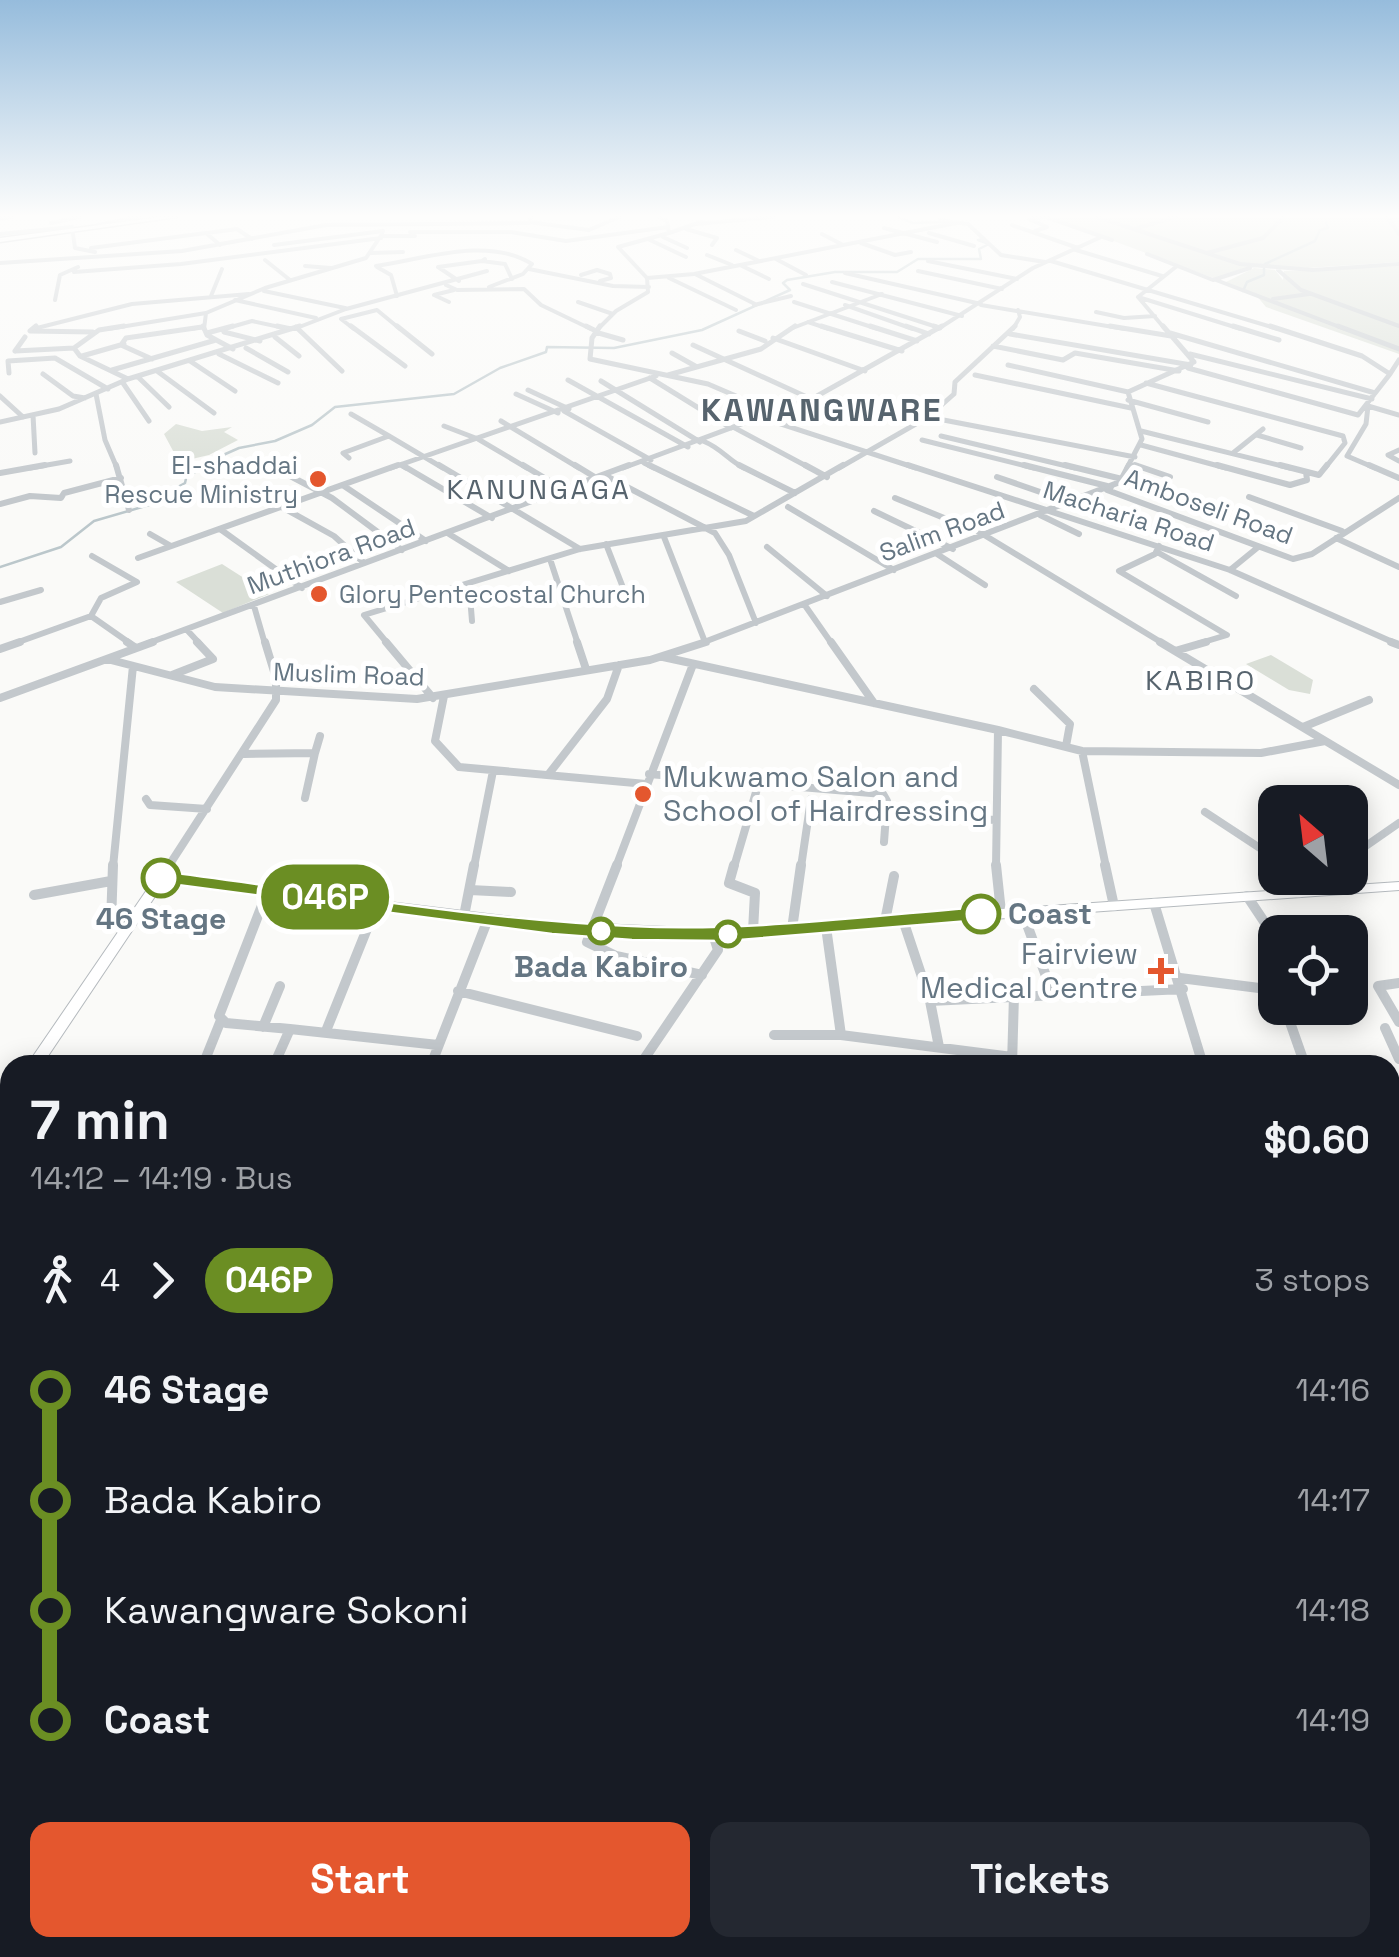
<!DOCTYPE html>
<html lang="en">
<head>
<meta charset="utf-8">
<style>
	:root { --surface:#171b24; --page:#242831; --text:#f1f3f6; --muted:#9ea1a6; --accent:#e4572e }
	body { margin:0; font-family:"Space Grotesk",sans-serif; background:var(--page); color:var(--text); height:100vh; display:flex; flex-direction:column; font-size:38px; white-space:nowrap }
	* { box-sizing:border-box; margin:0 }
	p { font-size:32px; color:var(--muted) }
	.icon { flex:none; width:55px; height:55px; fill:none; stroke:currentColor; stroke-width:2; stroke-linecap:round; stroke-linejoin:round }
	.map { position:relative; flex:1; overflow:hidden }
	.panel { position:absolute; left:0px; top:1055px; width:1400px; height:902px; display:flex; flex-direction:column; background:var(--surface); border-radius:30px 30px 0 0; box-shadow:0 5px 25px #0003 }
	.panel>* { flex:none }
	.badge { padding:0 20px; border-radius:32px; font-size:35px; line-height:65px }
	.needle { width:65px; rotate:332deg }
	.controls { position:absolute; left:1258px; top:785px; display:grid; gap:20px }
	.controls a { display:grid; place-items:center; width:110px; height:110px; border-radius:20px; background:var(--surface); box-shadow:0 5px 25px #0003; font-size:50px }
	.map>.badge { position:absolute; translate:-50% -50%; box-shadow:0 0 0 5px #fff }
	.legs { display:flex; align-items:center; gap:15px; height:110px; padding:0 30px; font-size:32px }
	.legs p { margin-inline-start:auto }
	.head { display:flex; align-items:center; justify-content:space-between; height:170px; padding:0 30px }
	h1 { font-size:55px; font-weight:600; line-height:75px }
	.primary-button { display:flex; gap:20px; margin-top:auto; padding:20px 30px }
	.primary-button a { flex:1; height:115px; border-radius:20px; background:var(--accent); color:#fff; font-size:40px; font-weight:600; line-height:115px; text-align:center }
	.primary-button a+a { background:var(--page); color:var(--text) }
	ul { padding:0 30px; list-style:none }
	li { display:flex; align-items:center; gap:35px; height:110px; font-size:38px }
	li i { display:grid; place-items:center; width:15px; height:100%; margin:0 12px; background:currentColor }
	li i::after { content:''; width:25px; height:25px; margin:-12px; border:8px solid; border-radius:50%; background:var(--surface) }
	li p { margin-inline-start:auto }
	li:first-child i { background:linear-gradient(#0000 50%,currentColor 0) }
	li:last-child i { background:linear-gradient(currentColor 50%,#0000 0) }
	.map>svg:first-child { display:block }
</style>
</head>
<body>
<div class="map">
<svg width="1399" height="1957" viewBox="0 0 1399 1957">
	<rect width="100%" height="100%" fill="#fafaf8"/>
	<!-- green -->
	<path fill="#dadfd7" d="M1049,217H1399V262L1307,268L1254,265L1216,279Z
		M1399,266V354L1266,307L1256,295L1224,283L1254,268L1275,270L1283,280L1284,271Z
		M176,424L202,431L232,427L224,432L238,440L209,455L179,462L164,434Z
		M222,564L269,594L223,613L176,582Z
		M1271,655L1313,680L1310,694L1289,690L1246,664Z
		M0,1483L10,1484V1706L0,1717Z"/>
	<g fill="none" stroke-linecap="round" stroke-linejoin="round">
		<!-- stream -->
		<path stroke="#bbc7cb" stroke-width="2.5" d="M898,217L913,223L942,222
			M1265,264L1315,241L1320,230L1328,228L1326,223
			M1243,291L1247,282L1264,275V268
			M0,567L61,547L94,521L180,496L176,488L185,483L187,474L203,470L205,463L239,448L275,441L312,425L335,407L454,394L500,368L546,352L547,347L614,348L702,330L790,290L783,283L787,280L835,272H897L918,259H981L979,249L989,244L978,240L984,239"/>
		<!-- major casing -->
		<g stroke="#b5babe" stroke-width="2">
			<path id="major" d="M161,874L552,922L713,929L1399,882V890L713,939L552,932L164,883L42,1065H27L157,875Z
				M10,1094C10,1105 13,1117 0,1121C0,1110 0,1098 10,1094Z
				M0,1332L10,1333V1351L0,1350Z
				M1390,1504L1399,1505V1525L1390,1524Z
				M10,1824V1854L0,1859V1829Z"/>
		</g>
		<!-- highway casing -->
		<g stroke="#b4b9bd" stroke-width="3">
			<path id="highway" d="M161,217H177L0,242V238Z"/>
		</g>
		<!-- minor-far6 -->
		<path stroke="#c3c8cc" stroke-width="4" d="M659,217L667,221L669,233L618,247L647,278L694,274L956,223
			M1046,217L1112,240
			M1097,217L1240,264L1313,270L1399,264
			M1387,217L1399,234
			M0,219L11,217
			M529,222L589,230L619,217
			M51,223L79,217
			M696,224L773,217
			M98,225L139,217
			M1012,225L1078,248
			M942,226L946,222L940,220L968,224L1001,255L1045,262
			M884,228L937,242
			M686,229L717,238L712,245
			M1134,229L1176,217
			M1035,231L1047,227L1029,219L1046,217
			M410,232H511L566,241L668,227
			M207,233L237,229L252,239
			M669,233L701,222
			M929,233L974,246
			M0,234L72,227L75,248L95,252
			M822,234L843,245
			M381,236H415
			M663,237L687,248
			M650,240L686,257
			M861,243L895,255L911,252
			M274,245L383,231
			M91,248L206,233L220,245
			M736,250L759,261
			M1076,250L1162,276
			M371,253L403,252
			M1207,253L1263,238L1284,217
			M1147,254L1213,280L1250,268
			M707,255L732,265
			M485,259L482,261L505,264L512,279
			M776,259L806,275
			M265,260L290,280
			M928,261L1017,279
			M1051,261L1278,329
			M0,263L182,251L326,225L529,223L531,217
			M740,265L769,279
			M305,266L331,268
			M376,266C424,259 488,236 532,264L523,274L489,287
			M377,267L391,275L397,296
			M529,269L613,286L649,287
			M1278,270L1301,290L1399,326
			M918,271L1002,289
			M74,272L181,264L381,238
			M845,273L981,304
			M695,274L755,304
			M581,275L597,270L610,274L611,278L600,281
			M669,278L736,310
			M1216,280L1345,329
			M459,281L438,267L482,261
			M832,282L962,316
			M803,284L940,328
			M446,285L457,290L524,289L541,305L591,329
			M264,291L345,308
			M211,296L222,269
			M1138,297L1241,329
			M1273,299L1309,294
			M55,300L60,275L78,267
			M235,300L316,318
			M449,302L434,295L454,290
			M578,302L613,314
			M794,302L878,329
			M754,305L791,296
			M845,305L913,329
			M981,305L1125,329
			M1096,312L1124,318L1155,316
			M808,322L829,329
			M33,329L132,304L249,294
			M108,329L206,313
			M191,329L202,327
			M204,329L206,313L265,288L366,258L382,234
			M224,329L252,321L289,329
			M294,329L346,309L487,271
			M354,329L341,319L377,310L400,329
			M598,329L616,311L648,292L647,278
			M790,329L882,294
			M938,329L1033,268L1101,237
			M1013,329L1020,317L1018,310
			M1165,329L1138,297L1177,266"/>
		<!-- minor-far5 -->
		<path stroke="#c3c8cc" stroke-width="5" d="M36,326L30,331L93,332
			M124,326L99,330L74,348L80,356L128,379
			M203,326L207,335L233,349
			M277,326L291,329
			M351,326L405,366
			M397,326L432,354
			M586,326L596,331
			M600,326L592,338L590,359L708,384L736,396L756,416L916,468
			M821,326L902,351
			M870,326L917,341
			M906,326L929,334
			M934,326L940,328
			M1015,326L955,382L954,394L928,417L1135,457
			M1110,326L1171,336
			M1233,326L1279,340
			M1338,326L1399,349
			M296,327L342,371
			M739,331L765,341
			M224,332L260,341
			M595,332L623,340
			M207,333L233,326
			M1170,333L1375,393
			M1010,334L1191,365
			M275,337L299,356
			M773,338L865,371
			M693,345L809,398
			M993,346L1063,360L1075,353L1179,371
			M246,348L288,372
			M15,351L74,348
			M15,351L25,337
			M672,353L697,367
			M219,354L278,383
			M1190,354L1372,399
			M82,356L124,344
			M152,359L121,345L126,338L202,327
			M190,361L235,391
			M1008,365L1128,392
			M1188,368L1358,415L1390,374L1362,356L1270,326
			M112,370L216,340
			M157,371L214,413
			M9,373L8,361L55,358L108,389
			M43,374L73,396L85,398
			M1390,374L1399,360
			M668,375L761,349L795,326
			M975,375L1131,408
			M138,377L169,407
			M650,378L731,428
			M568,380L688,447
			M601,381L700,442
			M123,383L149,421
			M1146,383L1343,436L1345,443L1325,468
			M528,390L569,409
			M96,394L105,440L117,468
			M516,394L558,413
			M0,396L23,417
			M1128,400L1208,422
			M564,411L651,460
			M351,414L389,436
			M33,415L35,453
			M501,421L579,468
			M0,422L59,409L128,379L300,326
			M444,426L478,439L527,468
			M733,427L810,468
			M1141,431L1290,468
			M1257,435L1301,448
			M941,436L1075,468
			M922,440L1034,468
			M703,441C721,448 728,460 744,468
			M1141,445L1226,468
			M1399,450L1388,455L1399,461
			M1233,453L1263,429
			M349,458L343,453L389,436L443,468
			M644,463L654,468
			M1131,464L1143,468
			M401,465L406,468
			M30,468L70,461
			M391,468L656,376
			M623,468L817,396L942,326
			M839,468L928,417
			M1127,468L1142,439L1128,392L1194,362L1163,326
			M1375,468L1347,456L1366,424L1368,406L1399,415"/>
		<!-- minor-far4 -->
		<path stroke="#c3c8cc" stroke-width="6" d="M116,465L129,510
			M402,465L492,518
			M439,465L580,549
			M523,465L566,491
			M575,465L598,479
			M649,465L754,516
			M739,465L795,493
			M805,465L827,477
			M908,465L1230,570L1397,644
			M1024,465L1111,487
			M1065,465L1122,479
			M1135,465L1170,477
			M1217,465L1290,485L1307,480L1306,472
			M1280,465L1319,475L1327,465
			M1369,465L1399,478
			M273,467L332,498L402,550
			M0,473L45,465
			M606,476L715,533L729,555L756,623
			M997,477L1072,503
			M344,486L426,541
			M1107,490L1293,559L1312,554L1399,498
			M260,495L334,536L364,563
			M1249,497L1342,531
			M895,498L981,533L1164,644
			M0,504L30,496L61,498L64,493L121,478
			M788,507L894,570
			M874,511L953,549
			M1040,515L1079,534
			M220,529L302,588
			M150,534L171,546
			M449,534L509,571
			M664,537L705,642
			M1336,538L1399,567
			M606,544L629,603
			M1159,546L1155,554L1119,571L1227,635L1197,644
			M767,547L827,596
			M1157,552L1236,596
			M937,554L985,585
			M138,558L398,465
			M550,559L578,644
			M1230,570L1257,548
			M469,584L472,621
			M0,602L41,590
			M804,604L832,644
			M254,606L265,644
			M91,616L131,644
			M187,630L200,644
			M13,644L91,616L101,598L137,582L92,556
			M146,644L629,465
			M388,644L364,615L580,549L746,521L843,465
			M699,644L1120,482L1129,465"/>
		<!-- minor-far3 -->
		<path stroke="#c3c8cc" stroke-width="8" d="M127,642L136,648
			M386,642L433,698
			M577,642L586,669
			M831,642L874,703
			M1160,642L1175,651
			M1206,642L1175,651L1399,785
			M1391,642L1399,645
			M0,649L20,642
			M663,657L998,730L996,867
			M107,659L215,687L417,699L650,660L706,642
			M172,675L213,659L197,642
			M1034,689L1070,724L1066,746
			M444,696L435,741L459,767L646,784
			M0,698L153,642
			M1303,727L1369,700
			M998,730L1082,751L1261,753L1325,741
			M1082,751L1106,867
			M244,754L315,753L320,736
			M649,774L883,794L887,801L884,842
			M548,775L607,699L619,665
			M305,798L315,753
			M146,799L150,805L207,809
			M1205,812L1275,858
			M886,813L995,820
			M1350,857L1399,823
			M113,867L133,666
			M168,867L276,700V678L265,642
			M474,867L493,771
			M616,867L692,667
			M734,867L759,782
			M801,867L811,799"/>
		<!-- minor-far2 -->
		<path stroke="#c3c8cc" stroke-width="10" d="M113,865L111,923L126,928
			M617,865L587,942L616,956L702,975
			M734,865L729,883L755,893L753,931
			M996,865L1001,912
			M1105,865L1114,906
			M161,878L170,865
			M268,890L219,1016L226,1023L290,1029L274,1065
			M470,890L511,892
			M1299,893L1310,878
			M34,895L111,881
			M1247,896L1265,923L1297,932
			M1154,903L1203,1065
			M1022,911L1053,995
			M464,916L474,865
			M903,920L930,1001L1183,989
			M885,921L894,876
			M826,927L841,1035L1012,1057
			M792,929L801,865
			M1180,978L1275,990
			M1399,983L1378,986L1399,1022
			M458,991L637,1036
			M930,1001L939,1047
			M1285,1008L1305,1065
			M1327,1008L1331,1019
			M263,1027L280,986
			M1385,1028L1399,1059
			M290,1029L438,1045
			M326,1031L377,904
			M774,1035H841
			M203,1065L221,1020
			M431,1065L488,919
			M640,1065L718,950L713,934
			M1012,1065L1014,995
			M1390,1089L1399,1088
			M0,1142L10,1143"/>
		<!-- minor-far1 -->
		<path stroke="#c3c8cc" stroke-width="12" d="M1390,1213L1399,1211
			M1390,1327L1399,1326
			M4,1341L10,1319"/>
		<!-- minor -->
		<path stroke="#c3c8cc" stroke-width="16" d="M1390,1523L1399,1548
			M1390,1890L1399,1887
			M987,1948L1032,1957
			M167,1957L171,1948
			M344,1957L346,1948
			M586,1957L588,1948
			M964,1957L965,1948
			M1207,1957L1233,1948"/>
		<!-- major -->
		<use href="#major" fill="#fff" fill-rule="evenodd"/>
		<!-- highway -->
		<use href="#highway" fill="#fff" fill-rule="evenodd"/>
	</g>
	<!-- sky -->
	<linearGradient id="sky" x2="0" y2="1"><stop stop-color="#96bcdc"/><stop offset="0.44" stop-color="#fdfdfc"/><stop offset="1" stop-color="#fdfdfc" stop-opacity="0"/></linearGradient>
	<rect width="1399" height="491" fill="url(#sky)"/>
	<!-- line-1 -->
	<path fill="#6b8e23" stroke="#fff" stroke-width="2.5" d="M161,871C317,891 474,919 631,926C747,932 864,916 981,907L990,914L981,920L727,941L632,940L552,934L155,882L152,878Z"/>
	<!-- markers -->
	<g fill="#e4572e" stroke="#fff" stroke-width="4">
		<circle cx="318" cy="479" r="10"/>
		<circle cx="319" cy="594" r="10"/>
		<circle cx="643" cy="794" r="10"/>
		<path d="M1156 956h10v10h10v10h-10v10h-10v-10h-10v-10h10z"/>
	</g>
	<g fill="#fff" stroke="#6b8e23" stroke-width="5">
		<circle cx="161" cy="878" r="18"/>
		<circle cx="981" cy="914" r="18"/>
		<circle cx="601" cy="931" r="12"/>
		<circle cx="728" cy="934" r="12"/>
	</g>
	<g text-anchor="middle" stroke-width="10" stroke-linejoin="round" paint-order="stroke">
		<!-- far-poi labels -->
		<g font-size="25" fill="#657683" stroke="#fff" text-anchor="end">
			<text x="298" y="474">El-shaddai<tspan x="298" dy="29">Rescue Ministry</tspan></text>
			<text x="339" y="603" text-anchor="start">Glory Pentecostal Church</text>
		</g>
		<!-- far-street labels -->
		<g font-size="25" fill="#657683" stroke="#fff">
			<text transform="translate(1209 506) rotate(20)" y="9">Amboseli Road</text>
			<text transform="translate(1129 516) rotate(18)" y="9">Macharia Road</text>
			<text transform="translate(942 531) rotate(-20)" y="9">Salim Road</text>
			<text transform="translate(331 556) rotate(-20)" y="9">Muthiora Road</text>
			<text transform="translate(349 674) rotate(2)" y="9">Muslim Road</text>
		</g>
		<!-- far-neighbourhood labels -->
		<g font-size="28" letter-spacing="2.5" fill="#57646e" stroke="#fff">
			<text x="539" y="499">KANUNGAGA</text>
			<text x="1201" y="690">KABIRO</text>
		</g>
		<!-- poi labels -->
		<g font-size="30" fill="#657683" stroke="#fff" text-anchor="start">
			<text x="663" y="787">Mukwamo Salon and<tspan x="663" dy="34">School of Hairdressing</tspan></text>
			<text x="1138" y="964" text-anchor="end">Fairview<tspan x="1138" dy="34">Medical Centre</tspan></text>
		</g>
		<!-- stop labels -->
		<g font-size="30" font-weight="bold" fill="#657683" stroke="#fff">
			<text x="1008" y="924" text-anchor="start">Coast</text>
			<text x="161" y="929">46 Stage</text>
			<text x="601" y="977">Bada Kabiro</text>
		</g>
		<!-- far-district labels -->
		<g font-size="32" font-weight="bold" letter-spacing="2.5" fill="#57646e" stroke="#fff">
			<text x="822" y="421">KAWANGWARE</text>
		</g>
	</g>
</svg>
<div class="controls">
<a><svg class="needle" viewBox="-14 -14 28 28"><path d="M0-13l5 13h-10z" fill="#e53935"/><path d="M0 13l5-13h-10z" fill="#9ea1a6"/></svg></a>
<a><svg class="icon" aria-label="locate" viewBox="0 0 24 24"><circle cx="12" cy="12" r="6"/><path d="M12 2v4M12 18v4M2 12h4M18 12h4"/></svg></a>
</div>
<b class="badge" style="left:325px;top:897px;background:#6b8e23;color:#fff">046P</b>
<section class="panel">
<div class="head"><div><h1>7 min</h1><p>14:12 – 14:19 · Bus</p></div><b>$0.60</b></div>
<div class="legs"><svg class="icon" aria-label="walk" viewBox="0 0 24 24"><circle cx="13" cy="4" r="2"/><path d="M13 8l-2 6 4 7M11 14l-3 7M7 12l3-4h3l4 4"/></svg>4<svg class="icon" aria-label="forward" viewBox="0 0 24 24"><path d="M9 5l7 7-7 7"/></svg><b class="badge" style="background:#6b8e23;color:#fff">046P</b><p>3 stops</p></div>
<ul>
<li><i style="color:#6b8e23"></i><b>46 Stage</b><p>14:16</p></li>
<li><i style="color:#6b8e23"></i><span>Bada Kabiro</span><p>14:17</p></li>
<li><i style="color:#6b8e23"></i><span>Kawangware Sokoni</span><p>14:18</p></li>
<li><i style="color:#6b8e23"></i><b>Coast</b><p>14:19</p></li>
</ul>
<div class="primary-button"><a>Start</a><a>Tickets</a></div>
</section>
</div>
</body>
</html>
